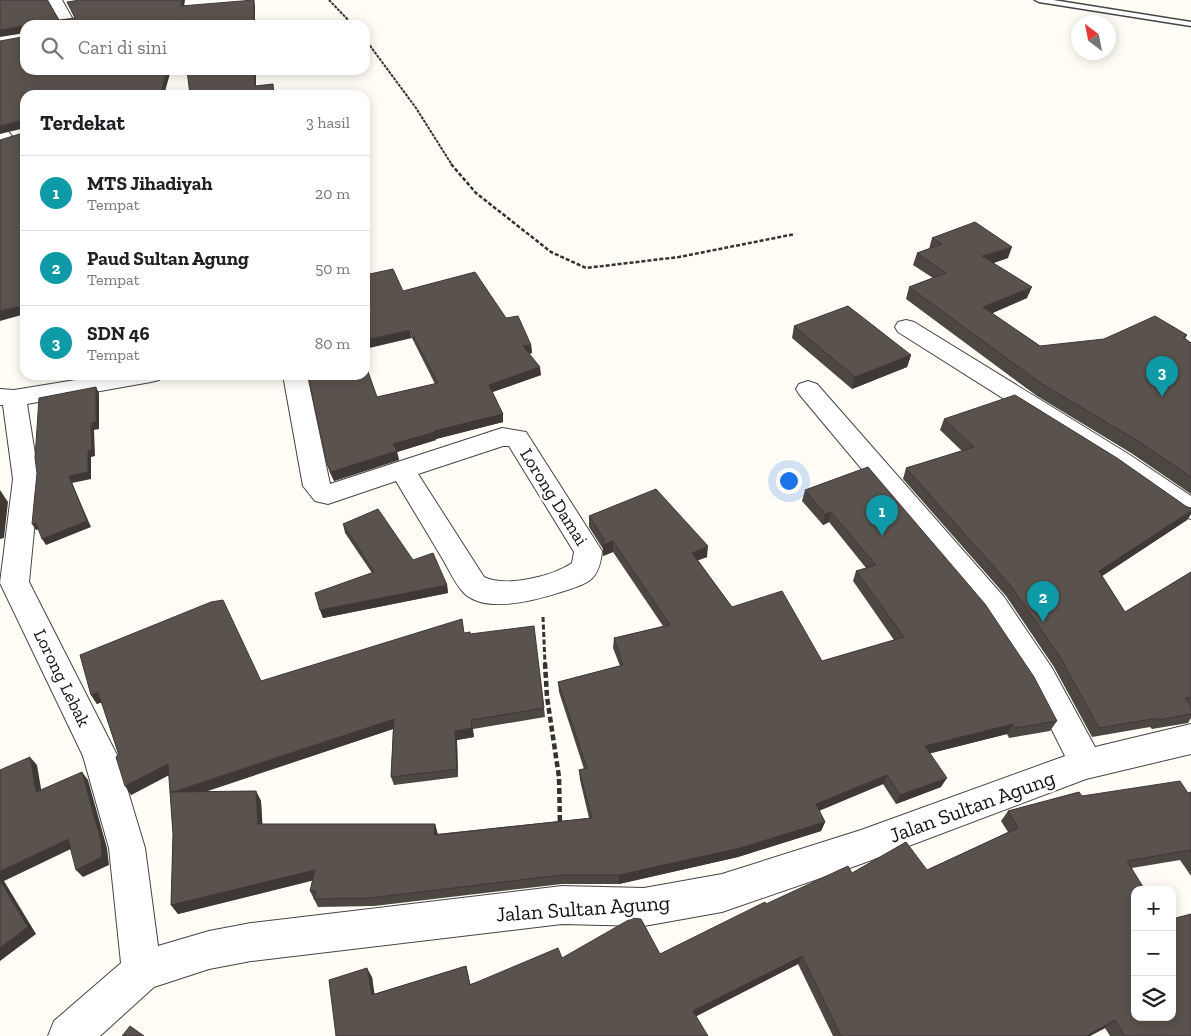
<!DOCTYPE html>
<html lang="id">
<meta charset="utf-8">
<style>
:root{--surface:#fff;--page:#f6f6f6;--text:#202124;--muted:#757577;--line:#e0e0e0;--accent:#7c3aed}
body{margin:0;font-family:"Zilla Slab",serif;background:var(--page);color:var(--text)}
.controls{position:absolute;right:15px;bottom:15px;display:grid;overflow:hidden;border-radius:10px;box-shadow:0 2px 12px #0003}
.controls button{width:45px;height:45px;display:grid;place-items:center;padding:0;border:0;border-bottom:1px solid var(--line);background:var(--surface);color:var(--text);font:25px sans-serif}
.compass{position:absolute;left:1071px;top:15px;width:45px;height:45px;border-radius:50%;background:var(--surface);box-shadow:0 2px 12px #0003;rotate:328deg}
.you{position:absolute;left:788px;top:480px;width:18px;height:18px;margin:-12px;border:4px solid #fff;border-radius:50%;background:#1a73e8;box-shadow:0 0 0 8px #1a73e833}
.badge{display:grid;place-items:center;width:32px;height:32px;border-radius:50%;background:var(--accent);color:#fff;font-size:16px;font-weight:700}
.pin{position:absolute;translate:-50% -41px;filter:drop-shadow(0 1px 2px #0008)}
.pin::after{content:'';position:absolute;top:26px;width:18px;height:15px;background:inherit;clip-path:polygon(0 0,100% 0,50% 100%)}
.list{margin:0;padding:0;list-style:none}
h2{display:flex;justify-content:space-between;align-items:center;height:65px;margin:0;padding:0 20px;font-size:21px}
h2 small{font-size:16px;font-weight:400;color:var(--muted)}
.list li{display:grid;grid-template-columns:32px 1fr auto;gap:15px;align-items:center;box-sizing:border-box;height:75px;padding:0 20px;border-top:1px solid var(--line)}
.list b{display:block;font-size:19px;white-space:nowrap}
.list p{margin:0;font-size:16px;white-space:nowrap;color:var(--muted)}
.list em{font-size:16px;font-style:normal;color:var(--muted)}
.icon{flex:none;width:28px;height:28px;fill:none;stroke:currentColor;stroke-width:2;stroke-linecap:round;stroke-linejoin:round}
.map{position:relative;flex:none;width:1191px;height:1036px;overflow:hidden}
.search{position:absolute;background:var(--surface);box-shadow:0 2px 12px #0003;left:20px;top:20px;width:350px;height:55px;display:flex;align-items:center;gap:12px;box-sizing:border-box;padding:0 18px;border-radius:15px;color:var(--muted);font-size:19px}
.panel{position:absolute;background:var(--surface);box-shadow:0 2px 12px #0003;left:20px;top:90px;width:350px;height:290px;border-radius:15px}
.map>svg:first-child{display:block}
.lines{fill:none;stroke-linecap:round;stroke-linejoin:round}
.service-casing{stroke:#444;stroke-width:3}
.minor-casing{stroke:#444;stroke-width:2}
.path-far3{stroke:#333;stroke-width:2;stroke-dasharray:3 1;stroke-linecap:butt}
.path-far2{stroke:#333;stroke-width:2.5;stroke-dasharray:4 2;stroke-linecap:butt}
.path-far1{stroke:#333;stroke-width:3;stroke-dasharray:5 2.5;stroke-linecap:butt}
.path{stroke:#333;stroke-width:4.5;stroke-dasharray:6 3;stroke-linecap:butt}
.service{fill:#fff;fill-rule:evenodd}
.minor{fill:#fff;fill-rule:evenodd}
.wall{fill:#4d4742}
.shaded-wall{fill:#3f3936}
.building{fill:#5a524d;stroke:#3f3936}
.labels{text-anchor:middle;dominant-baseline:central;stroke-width:5;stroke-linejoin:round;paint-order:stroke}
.street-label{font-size:18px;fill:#111;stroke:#fff}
.near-street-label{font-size:21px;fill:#111;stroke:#fff}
</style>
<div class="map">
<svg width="1191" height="1036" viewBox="0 0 1191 1036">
<rect width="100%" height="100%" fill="#fffdf5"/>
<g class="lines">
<g class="service-casing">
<path id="service" d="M1035,0H1053L1191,22V26L1039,2Z"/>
</g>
<g class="minor-casing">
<path id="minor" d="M48,0H62L76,25H62Z
M0,127C8,129 10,134 15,140L12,144L6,145L0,144Z
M906,320L914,322L1130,455L1191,496V519L1181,516L1112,467L898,332L895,327L898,322Z
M106,375H163L159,380L151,382L27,404L39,479L29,582L117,755L145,848L158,946L209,931L251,923L562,886L644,888L722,874L861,830L1065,756L1030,686L982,613L799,394L796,389L799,384L808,381L817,384L1004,597L1052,668L1095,747L1191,724V754L1086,779L861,864L722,912L644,926L562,924L251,961L209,969L154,987L100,1036H48L54,1021L121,963L109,848L83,756L0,583L13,479L3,405H0V389L14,390Z
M283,375H307L330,484L502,428L526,432L602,551C599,581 589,583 561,592C536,600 484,615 463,592C453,581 447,565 439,553C425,529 410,505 396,481L328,504L315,501L303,486ZM503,446H509L574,552L572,563C553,576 506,588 484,577L418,474Z"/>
</g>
<path class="path-far3" d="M329,0L353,25
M365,39L416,108L452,165"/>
<path class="path-far2" d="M451,164L476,193L551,252L586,268L679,257L795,234"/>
<path class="path-far1" d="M543,617L545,664"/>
<path class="path" d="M545,663L547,697L559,777L560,825"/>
<use href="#service" class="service"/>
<use href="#minor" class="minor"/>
</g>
<path class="wall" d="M932,238L1008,258L993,263L1027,298L992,313L1040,346L1187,335L1185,339L1191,343V494L1131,453L1037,396L906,299L909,287L933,278L913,265L917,253L929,249Z
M403,291L506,318L531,345L532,353L529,354L541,375L492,392L503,414V422L436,439V440L397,452L399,460L334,481L330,473L327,464L377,397L435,384L412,338Z
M794,326L911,355L907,367L852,389L792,338Z
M944,419L1191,508V514L1187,520L1102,576L1125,612L1191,572V718L1188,723L1152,729L1150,727L1092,737L1054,667L1006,596L903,479L906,468L962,451L940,430Z
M868,467L1057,721L1050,731L1009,738L1007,734L930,753L941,787L896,804L883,784L819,811L825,822L821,831L738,857L619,884H562L374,906L318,907L310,891L313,880L178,914L171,905L173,834L169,775L131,795L102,702L97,704L91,695L261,681L465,633L470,634L544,708L545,717L473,729L474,737L457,740L458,777L394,785L391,777L393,729L205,792L256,791L261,801L262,824H435L437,834L589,818L580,780L579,770L584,769L559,692L558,682L620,666L613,648L614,638L663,626L613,552L603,556V549L589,527V516L707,557L698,560L732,607L822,661L894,640L853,581L856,571L866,568L829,522L823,525L802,501L805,490Z
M343,524L413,560L447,585L448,593L323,618L320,610L372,573L345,533Z
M1191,792V876L1180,860L1132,868L1191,1036H1110L1105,1028L1090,1036H833L798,964L696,1016L336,1036L372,977L374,994L466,966L470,984L562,958L660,954L766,904L852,873L927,870L1008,832L1001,821L1008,811L1082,796L1188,793Z"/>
<path class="shaded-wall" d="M182,0H185L183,13L181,6Z
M254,0L255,7V25H254Z
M23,26L25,33L0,37V30Z
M167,70H171L164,95H160Z
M254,70H256V94L255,86Z
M220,93L221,95H200Z
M23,120L25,128L0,134V126Z
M1012,247L1008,258L979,268L982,256Z
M1032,287L1027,298L979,319L983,307Z
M21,306L25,314L0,321V311Z
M410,330L412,338L365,349V340Z
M531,345L532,353L523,355V346Z
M911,355L907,367L852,389L855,377Z
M540,367L541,375L490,393L489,385Z
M96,387L99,393V429L94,430L95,456L91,457V479L72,483L91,527L46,545L42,539L69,476L88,451Z
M503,414V422L436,439V440L397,452L399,460L334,481L331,472L393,444L434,431Z
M0,490L8,502L4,538L0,539Z
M1191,511V514L1187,520L1093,582L1099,571Z
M831,512L829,522L823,525L825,514Z
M36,523L40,529L36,530L32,524Z
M613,541V552L603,556V545Z
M708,546L707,557L691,563L692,553Z
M447,585L448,593L323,618L320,610Z
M98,692L104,701L97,704L91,695Z
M394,719L396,728L176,801L170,793Z
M471,720L474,737L457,740L458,777L457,769L455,731Z
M1013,724L1007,734L920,756L925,746Z
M30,757L37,765L43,800L36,792Z
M168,764L173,773L131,795L125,786Z
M82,772L88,780L107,848L109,865L83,877L76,870Z
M887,775L883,784L813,813L816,804Z
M947,778L941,787L896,804L900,795Z
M256,791L261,801L263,833L258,824Z
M825,822L821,831L738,857L619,884V875Z
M435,824L438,834L436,844L434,835Z
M68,839L75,847L4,881L36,934L0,961V871Z
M315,870L319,879L178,914L171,905Z
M802,956L798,964L691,1019L693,1011Z
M367,968L372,977L376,1003L372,995Z
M1115,1020L1105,1028L1090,1036H1086Z"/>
<path class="building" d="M0,0H47L59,20L75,18L67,2L80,0H182L181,6L254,0V25H181L180,19L179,25H25V70H167L160,95H25V319L21,306L0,311V140L23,133V120L0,126V41L22,37L23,26L0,30Z
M187,70H254L255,86L273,84L274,95H221L220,93L200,95H190Z
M975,222L1012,247L982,256L1032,287L983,307L1040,346L1104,339L1155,316L1187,335L1183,337L1191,343V477L1138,441L1042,384L909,287L946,273L917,253L942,244L932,238Z
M393,269L403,291L475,272L506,318L518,316L531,345L523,346L540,367L489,385L503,414L434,431L435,432L393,444L397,451L331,472L327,464L308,375H365V363L377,397L438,383L410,330L365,340V275Z
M848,306L911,355L855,377L794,326Z
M96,387V422L91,423L92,450L88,451V472L69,476L87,521L42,539L36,523L32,524L37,473L35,458L39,398Z
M1015,395L1117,458L1187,507L1191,508V511L1099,571L1125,612L1191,572V697L1185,698L1191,706V714L1159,720L1158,718L1099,728L1060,657L1011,586L906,468L974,447L944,419Z
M868,467L985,604L1034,677L1057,721L1015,728L1013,724L925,746L947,778L900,795L887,775L816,804L825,822L740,848L619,875H561L370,898L314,899L316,891H310L315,870L171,905L173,834L170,792L256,791L258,824H435L434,835L592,818L579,770L587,768L558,682L623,665L614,638L670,625L613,541L603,545L604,539L589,516L656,489L708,546L692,553L732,607L782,591L822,661L904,637L856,571L876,565L831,512L825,514L805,490Z
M378,509L413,560L433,553L447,585L320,610L315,593L374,572L343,524Z
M223,600L261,681L462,619L464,633L470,632V634L534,626L544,708L471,720L472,728L455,731L457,769L391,777L394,719L173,792H170L168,764L125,786L116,757L119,755L98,692L91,695L80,655L211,602Z
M30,757L36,792L82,772L101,841L102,857L76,870L68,839L0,871V770Z
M1180,781L1188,793L1191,792V852L1190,850L1127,861L1145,890H1135V1017H1172V919L1191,914V1036H1125L1115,1020L1086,1036H841L802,956L693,1011L708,1036H336L329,980L367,968L372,995L466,966L470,985L558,948L562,958L632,918L641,919L660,954L765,902L766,904L848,866L852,873L906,842L927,870L1018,828L1008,811L1079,792L1082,796Z
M0,880L28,927L0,948Z
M130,1026L144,1036H122Z"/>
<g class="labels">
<g class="street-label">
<text transform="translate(554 497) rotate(58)">Lorong Damai</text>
<text transform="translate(62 678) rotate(64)">Lorong Lebak</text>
</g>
<g class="near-street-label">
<text transform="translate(972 806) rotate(-20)">Jalan Sultan Agung</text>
<text transform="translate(583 908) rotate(-4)">Jalan Sultan Agung</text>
</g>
</g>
</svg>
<div class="controls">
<button>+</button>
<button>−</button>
<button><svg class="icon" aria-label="layers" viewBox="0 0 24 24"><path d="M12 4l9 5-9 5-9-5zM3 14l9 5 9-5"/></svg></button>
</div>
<svg class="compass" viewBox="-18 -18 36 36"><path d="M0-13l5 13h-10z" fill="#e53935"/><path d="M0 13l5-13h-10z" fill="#757577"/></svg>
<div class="you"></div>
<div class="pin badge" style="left:882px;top:536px;background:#0f9aa8">1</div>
<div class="pin badge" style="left:1043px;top:622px;background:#0f9aa8">2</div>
<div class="pin badge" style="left:1162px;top:397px;background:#0f9aa8">3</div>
<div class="search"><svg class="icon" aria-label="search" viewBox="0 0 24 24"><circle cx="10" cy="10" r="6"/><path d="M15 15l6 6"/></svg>Cari di sini</div>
<section class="panel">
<h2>Terdekat<small>3 hasil</small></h2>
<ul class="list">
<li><span class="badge" style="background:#0f9aa8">1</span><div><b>MTS Jihadiyah</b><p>Tempat</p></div><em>20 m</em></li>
<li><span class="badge" style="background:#0f9aa8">2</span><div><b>Paud Sultan Agung</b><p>Tempat</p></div><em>50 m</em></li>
<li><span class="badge" style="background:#0f9aa8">3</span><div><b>SDN 46</b><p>Tempat</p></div><em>80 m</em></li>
</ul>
</section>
</div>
